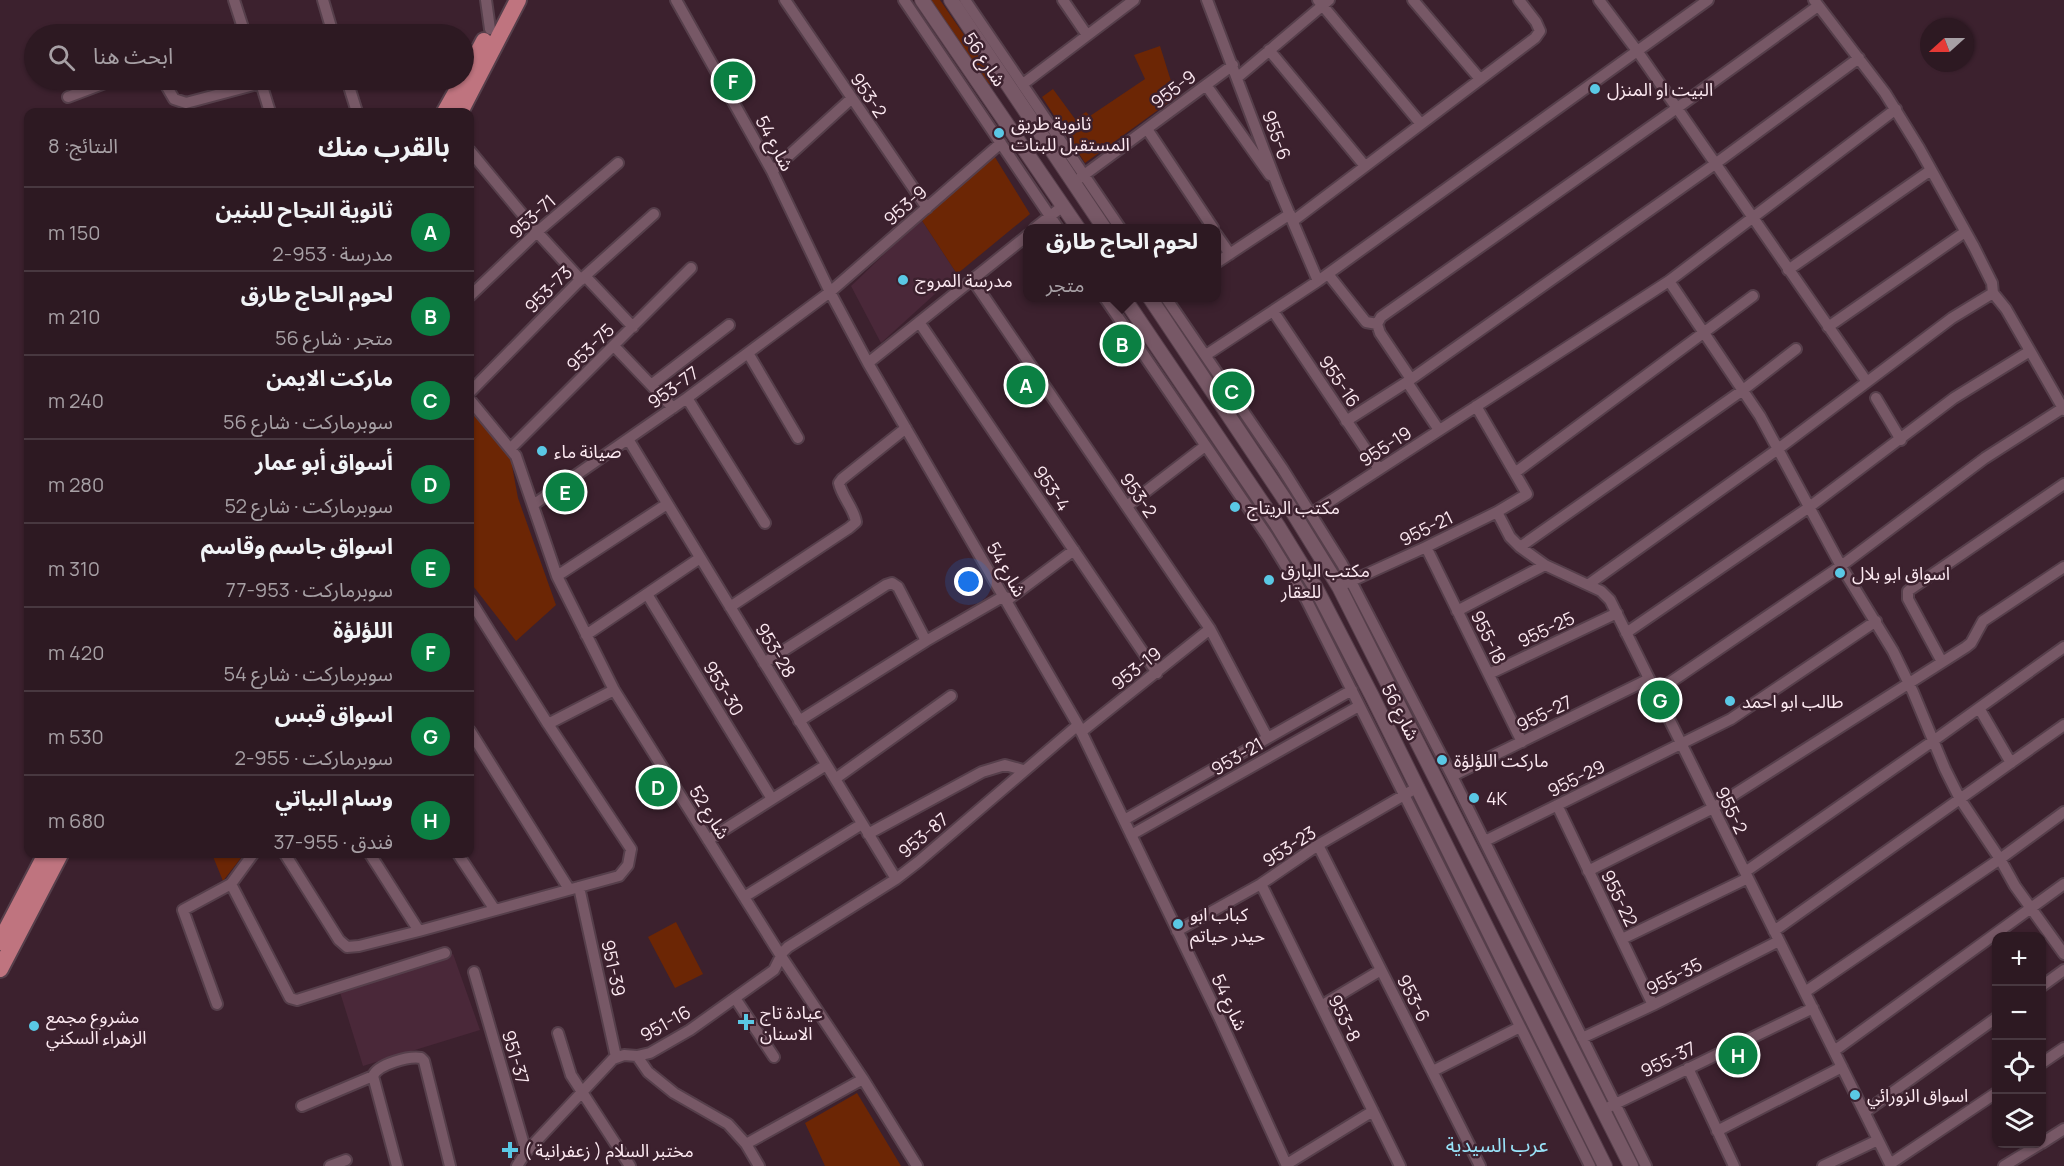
<!DOCTYPE html>
<html lang="ar">
<meta charset="utf-8">
<style>
:root{--surface:#2d1922;--page:#35222a;--text:#f1f3f6;--muted:#a7a0a5;--line:#483840;--accent:#0b8043}
body{margin:0;font-family:Manrope,"Noto Sans Arabic",sans-serif;background:var(--page);color:var(--text);direction:rtl}
.controls{position:absolute;right:18px;bottom:18px;display:grid;overflow:hidden;border-radius:12px;box-shadow:0 2px 4px #0004}
.controls button{width:54px;height:54px;display:grid;place-items:center;padding:0;border:0;border-bottom:2px solid var(--line);background:var(--surface);color:var(--text);font:30px sans-serif}
.compass{position:absolute;left:1920px;top:18px;width:54px;height:54px;border-radius:50%;background:var(--surface);box-shadow:0 2px 4px #0004;rotate:249deg}
.you{position:absolute;left:969px;top:582px;width:21px;height:21px;margin:-15px;border:4px solid #fff;border-radius:50%;background:#1a73e8;box-shadow:0 0 0 9px #1a73e833}
.badge{display:grid;place-items:center;width:39px;height:39px;border-radius:50%;background:var(--accent);color:#fff;font-size:20px;font-weight:700}
.pin{position:absolute;translate:-50% -50%;border:3px solid #fff;box-shadow:0 2px 6px #0006}
.popup{position:absolute;left:1023px;top:224px;width:198px;height:78px;box-sizing:border-box;display:grid;place-content:center;border-radius:12px;background:var(--surface);filter:drop-shadow(0 2px 4px #0005);font-size:20px;white-space:nowrap;color:var(--muted)}
.popup b{font-size:22px;color:var(--text)}
.popup::after{content:'';position:absolute;left:50%;top:100%;margin-left:-12px;border:12px solid transparent;border-top-color:var(--surface)}
.list{margin:0;padding:0;list-style:none}
h2{display:flex;justify-content:space-between;align-items:center;height:78px;margin:0;padding:0 24px;font-size:26px}
h2 small{font-size:20px;font-weight:400;color:var(--muted)}
.list li{display:grid;grid-template-columns:39px 1fr auto;gap:18px;align-items:center;box-sizing:border-box;height:84px;padding:0 24px;border-top:2px solid var(--line)}
.list b{display:block;font-size:22px;white-space:nowrap}
.list p{margin:0;font-size:20px;white-space:nowrap;color:var(--muted)}
.list em{font-size:20px;font-style:normal;color:var(--muted)}
.icon{flex:none;width:33px;height:33px;fill:none;stroke:currentColor;stroke-width:2;stroke-linecap:round;stroke-linejoin:round}
.map{position:relative;flex:none;width:2064px;height:1166px;overflow:hidden;direction:ltr}
.search{position:absolute;background:var(--surface);box-shadow:0 2px 4px #0004;left:24px;top:24px;width:450px;height:66px;display:flex;align-items:center;gap:15px;box-sizing:border-box;padding:0 21px;border-radius:33px;color:var(--muted);font-size:22px}
.panel{position:absolute;background:var(--surface);box-shadow:0 2px 4px #0004;left:24px;top:108px;width:450px;height:750px;border-radius:12px;direction:rtl}
.map>svg:first-child{display:block}
.built{fill:#4a2839}
.green{fill:#6c2605}
.lines{fill:none;stroke-linecap:round;stroke-linejoin:round}
.minor-casing{stroke:#563f4b;stroke-width:14}
.tertiary-casing{stroke:#563f4b;stroke-width:16}
.primary-casing{stroke:#563f4b;stroke-width:20}
.minor{stroke:#775866;stroke-width:10}
.tertiary{stroke:#775866;stroke-width:14}
.primary{stroke:#bf747f;stroke-width:16}
.poi-dot{fill:#5ac8e5;stroke:#3c212e;stroke-width:2}
.labels{text-anchor:middle;dominant-baseline:central;stroke-width:5;stroke-linejoin:round;paint-order:stroke}
.street-label{font-size:18px;fill:#fce9f1;stroke:#3c212e}
.poi-label{font-size:18px;fill:#fce9f1;stroke:#3c212e;text-anchor:start}
.neighbourhood-label{font-size:20px;fill:#99e4fa;stroke:#3c212e}
</style>
<div class="map">
<svg width="2064" height="1166" viewBox="0 0 2064 1166">
<rect width="100%" height="100%" fill="#3c212e"/>
<path class="built" d="M921,219L957,274L881,343L851,286Z
M453,954L480,1030L363,1066L339,989Z"/>
<path class="green" d="M931,0H940L991,74L995,85L989,84L985,79Z
M1160,46L1176,97L1085,163L1042,97L1053,89L1075,119L1086,112L1090,116L1145,79L1134,55Z
M993,154L1030,214L957,274L921,219Z
M470,411L510,455L518,498L556,605L516,641L470,582Z
M212,854H244L223,881Z
M676,922L703,974L675,988L648,937Z
M857,1093L901,1166H825L805,1123Z"/>
<g class="lines">
<g class="minor-casing">
<path id="minor" d="M234,0L245,34
M323,0L333,34
M486,0L490,29
M676,0L772,171L830,292L868,363L1078,725L1219,1017L1287,1166
M785,0L927,208
M904,0L1058,228
M965,0L1120,228
M1063,0L1087,35
M1207,0L1278,187L1318,281
M1318,0L1421,124
M1413,0L1480,79
M1599,0L1638,52L1867,382
M1814,0L1885,93L1919,148L1974,247L1992,283L1993,293L2006,309L2064,410
M1269,50L1365,166
M1238,77L1329,0
M163,80L174,99L186,103L261,83
M260,80L270,112
M347,80L357,112
M1023,84L1134,0
M1206,85L1270,175
M68,97L113,80
M1147,129L1213,228
M470,151L537,232L581,280
M772,171L852,98
M1080,178L1233,65
M1293,221L1535,38L1540,31L1536,22L1519,0
M1035,228L1063,206
M1216,234L1230,254
M1216,263L1290,214
M1788,270L1931,170
M1328,274L1366,322L1377,324
M585,276L633,327
M972,279L1210,629L1267,737
M1669,281L1760,416L1841,566L1893,651L1913,692L1945,769L1960,799L2000,859L2015,886L2064,954
M470,296L537,232L618,163
M1105,298L1268,537L1306,599L1590,1166
M1166,298L1282,468L1342,564L1452,776L1646,1166
M1273,311L1379,469
M919,322L1157,673
M1377,324L1381,317L1677,108L1818,6
M1377,324L1380,333L1411,379
M1828,327L1965,232
M614,346L673,408
M748,353L798,438
M1206,355L1318,281L1708,0
M868,363L1028,235
M1407,382L1439,430
M651,385L729,325
M470,392L576,284L654,214
M687,398L765,523
M1876,398L1901,440
M470,400L516,456L557,576L614,690L781,956L863,1079L917,1166
M1346,421L1407,382L1715,164L1859,58
M628,439L896,879
M511,448L691,268
M1516,472L1753,296
M533,505L687,398L830,292L1001,143
M1127,506L1205,446
M1497,512L1510,537L1520,547L1545,565L1601,591L1610,600L1891,1166
M1312,513L1669,281L1896,109
M1426,547L1522,742
M1520,547L1743,390L1796,349
M557,576L667,504
M1347,583L1426,547L1497,512L1527,494L1476,406
M1589,584L1778,449L1952,318L1993,293
M647,594L772,799
M1006,601L1074,550
M730,607L849,528L856,522C854,508 842,497 839,483L842,479L906,428
M1457,611L1545,565
M1626,633L1808,508L1954,398L2030,351
M586,635L700,558
M1942,662L1908,599V591L2064,484
M764,663L886,585L892,583L898,587L926,641
M1489,674L1617,613
M1656,692L1841,566L1985,458L2063,408
M1979,708L2011,763
M799,721L926,641L1004,596
M548,724L614,690
M470,731L569,889
M1081,732L1210,629
M1452,776L1649,679
M835,779L951,696
M1557,805L1653,1005
M1124,820L1352,690
M868,834L982,772L1005,765L1023,770
M1131,835L1359,706
M708,840L826,765
M1485,841L1731,719L1876,621
M1318,845L1480,1166
M285,854L339,940L347,947L359,946L419,931L619,876L628,865L631,849L548,724L470,600
M370,854L419,931
M458,854L495,910
M1588,871L1713,808L1966,647L1971,643L1983,621L2064,567
M1745,872L1933,741L2064,647
M231,884L290,998L297,1000L445,953
M1261,884L1400,1166
M579,887L616,1057
M744,897L862,824
M1177,931L1261,884L1318,845L1418,787
M1774,931L2064,725
M1622,939L1748,878
M474,972L526,1152
M2042,986L2064,970
M1805,992L2000,859L2064,812
M735,998L774,1057
M217,1004L183,910L231,884L253,854
M1321,1006L1381,970
M558,1033L571,1075L630,1166
M1582,1038L1653,1005L1779,941
M1834,1051L2064,884
M637,1056L648,1072L674,1093L728,1124L746,1144L759,1166
M2042,1063L2064,1048
M1688,1068L1734,1166
M1433,1071L1520,1027
M373,1076L397,1166
M302,1106L373,1076C378,1064 409,1056 421,1058L424,1061L450,1166
M1609,1107L1813,1008
M1865,1112L1996,1018
M1717,1131L1842,1067
M2042,1143L2064,1129
M746,1144L863,1079
M1287,1164L1373,1111
M1890,1164L1996,1093
M330,1166L346,1160
M517,1166L526,1152L613,1059L624,1055L637,1056L650,1053L690,1030L774,970L783,952L788,947L896,879L918,862L1078,725
M1823,1166L1878,1140
M2004,1166L2040,1144"/>
</g>
<g class="tertiary-casing">
<path id="tertiary" d="M922,0L1078,228
M951,0L1104,228
M1124,298L1278,526L1316,588L1372,696L1605,1166
M1150,298L1289,506L1339,587L1631,1166"/>
</g>
<g class="primary-casing">
<path id="primary" d="M464,79L484,41
M445,112L463,80
M460,112L518,0
M0,942L46,854
M0,969L60,854"/>
</g>
<use href="#minor" class="minor"/>
<use href="#tertiary" class="tertiary"/>
<use href="#primary" class="primary"/>
</g>
<g class="poi-dot">
<circle cx="1595" cy="89" r="6"/>
<circle cx="999" cy="133" r="6"/>
<circle cx="903" cy="280" r="6"/>
<circle cx="542" cy="451" r="6"/>
<circle cx="1235" cy="507" r="6"/>
<circle cx="1840" cy="573" r="6"/>
<circle cx="1269" cy="580" r="6"/>
<circle cx="1730" cy="701" r="6"/>
<circle cx="1442" cy="760" r="6"/>
<circle cx="1474" cy="798" r="6"/>
<circle cx="1178" cy="924" r="6"/>
<path d="M743 1013h6v6h6v6h-6v6h-6v-6h-6v-6h6z"/>
<circle cx="34" cy="1026" r="6"/>
<circle cx="1855" cy="1095" r="6"/>
<path d="M507 1141h6v6h6v6h-6v6h-6v-6h-6v-6h6z"/>
</g>
<g class="labels">
<g class="street-label">
<text transform="translate(985 59) rotate(56)">شارع 56</text>
<text transform="translate(1173 89) rotate(-37)">955-9</text>
<text transform="translate(869 95) rotate(56)">953-2</text>
<text transform="translate(1277 135) rotate(70)">955-6</text>
<text transform="translate(775 143) rotate(62)">شارع 54</text>
<text transform="translate(905 205) rotate(-41)">953-9</text>
<text transform="translate(532 216) rotate(-42)">953-71</text>
<text transform="translate(548 289) rotate(-45)">953-73</text>
<text transform="translate(590 347) rotate(-45)">953-75</text>
<text transform="translate(1340 381) rotate(56)">955-16</text>
<text transform="translate(673 387) rotate(-36)">953-77</text>
<text transform="translate(1385 446) rotate(-33)">955-19</text>
<text transform="translate(1052 488) rotate(56)">953-4</text>
<text transform="translate(1139 495) rotate(55)">953-2</text>
<text transform="translate(1426 528) rotate(-26)">955-21</text>
<text transform="translate(1007 569) rotate(60)">شارع 54</text>
<text transform="translate(1546 629) rotate(-25)">955-25</text>
<text transform="translate(1489 637) rotate(64)">955-18</text>
<text transform="translate(776 650) rotate(59)">953-28</text>
<text transform="translate(1136 668) rotate(-38)">953-19</text>
<text transform="translate(724 688) rotate(59)">953-30</text>
<text transform="translate(1401 712) rotate(63)">شارع 56</text>
<text transform="translate(1544 713) rotate(-26)">955-27</text>
<text transform="translate(1237 756) rotate(-30)">953-21</text>
<text transform="translate(1576 778) rotate(-26)">955-29</text>
<text transform="translate(1732 810) rotate(64)">955-2</text>
<text transform="translate(710 812) rotate(58)">شارع 52</text>
<text transform="translate(923 835) rotate(-40)">953-87</text>
<text transform="translate(1289 846) rotate(-33)">953-23</text>
<text transform="translate(1620 898) rotate(64)">955-22</text>
<text transform="translate(614 968) rotate(78)">951-39</text>
<text transform="translate(1674 976) rotate(-27)">955-35</text>
<text transform="translate(1414 998) rotate(63)">953-6</text>
<text transform="translate(1230 1002) rotate(65)">شارع 54</text>
<text transform="translate(1345 1018) rotate(64)">953-8</text>
<text transform="translate(665 1023) rotate(-29)">951-16</text>
<text transform="translate(516 1057) rotate(74)">951-37</text>
<text transform="translate(1668 1059) rotate(-26)">955-37</text>
</g>
<g class="poi-label">
<text x="1607" y="89">البيت او المنزل</text>
<text x="1011" y="123">ثانوية طريق<tspan x="1011" dy="21">المستقبل للبنات</tspan></text>
<text x="915" y="280">مدرسة المروج</text>
<text x="554" y="451">صيانة ماء</text>
<text x="1247" y="507">مكتب الريتاج</text>
<text x="1281" y="570">مكتب البارق<tspan x="1281" dy="21">للعقار</tspan></text>
<text x="1852" y="573">اسواق ابو بلال</text>
<text x="1742" y="701">طالب ابو احمد</text>
<text x="1454" y="760">ماركت اللؤلؤة</text>
<text x="1486" y="798">4K</text>
<text x="1190" y="914">كباب ابو<tspan x="1190" dy="21">حيدر حياتم</tspan></text>
<text x="760" y="1012">عيادة تاج<tspan x="760" dy="21">الاسنان</tspan></text>
<text x="46" y="1016">مشروع مجمع<tspan x="46" dy="21">الزهراء السكني</tspan></text>
<text x="1867" y="1095">اسواق الزورائي</text>
<text x="524" y="1150">مختبر السلام ( زعفرانية )</text>
</g>
<g class="neighbourhood-label">
<text x="1497" y="1144">عرب السيدية</text>
</g>
</g>
</svg>
<div class="controls">
<button>+</button>
<button>−</button>
<button><svg class="icon" aria-label="locate" viewBox="0 0 24 24"><circle cx="12" cy="12" r="6"/><path d="M12 2v4M12 18v4M2 12h4M18 12h4"/></svg></button>
<button><svg class="icon" aria-label="layers" viewBox="0 0 24 24"><path d="M12 4l9 5-9 5-9-5zM3 14l9 5 9-5"/></svg></button>
</div>
<svg class="compass" viewBox="-18 -18 36 36"><path d="M0-13l5 13h-10z" fill="#e53935"/><path d="M0 13l5-13h-10z" fill="#a7a0a5"/></svg>
<div class="you"></div>
<div class="pin badge" style="left:1026px;top:385px">A</div>
<div class="pin badge" style="left:1122px;top:344px">B</div>
<div class="popup"><b>لحوم الحاج طارق</b>متجر</div>
<div class="pin badge" style="left:1232px;top:391px">C</div>
<div class="pin badge" style="left:658px;top:787px">D</div>
<div class="pin badge" style="left:565px;top:492px">E</div>
<div class="pin badge" style="left:733px;top:81px">F</div>
<div class="pin badge" style="left:1660px;top:700px">G</div>
<div class="pin badge" style="left:1738px;top:1055px">H</div>
<div class="search"><svg class="icon" aria-label="search" viewBox="0 0 24 24"><circle cx="10" cy="10" r="6"/><path d="M15 15l6 6"/></svg>ابحث هنا</div>
<section class="panel">
<h2>بالقرب منك<small>النتائج: 8</small></h2>
<ul class="list">
<li><span class="badge">A</span><div><b>ثانوية النجاح للبنين</b><p>مدرسة · 953-2</p></div><em>150 m</em></li>
<li><span class="badge">B</span><div><b>لحوم الحاج طارق</b><p>متجر · شارع 56</p></div><em>210 m</em></li>
<li><span class="badge">C</span><div><b>ماركت الايمن</b><p>سوبرماركت · شارع 56</p></div><em>240 m</em></li>
<li><span class="badge">D</span><div><b>أسواق أبو عمار</b><p>سوبرماركت · شارع 52</p></div><em>280 m</em></li>
<li><span class="badge">E</span><div><b>اسواق جاسم وقاسم</b><p>سوبرماركت · 953-77</p></div><em>310 m</em></li>
<li><span class="badge">F</span><div><b>اللؤلؤة</b><p>سوبرماركت · شارع 54</p></div><em>420 m</em></li>
<li><span class="badge">G</span><div><b>اسواق قبس</b><p>سوبرماركت · 955-2</p></div><em>530 m</em></li>
<li><span class="badge">H</span><div><b>وسام البياتي</b><p>فندق · 955-37</p></div><em>680 m</em></li>
</ul>
</section>
</div>
